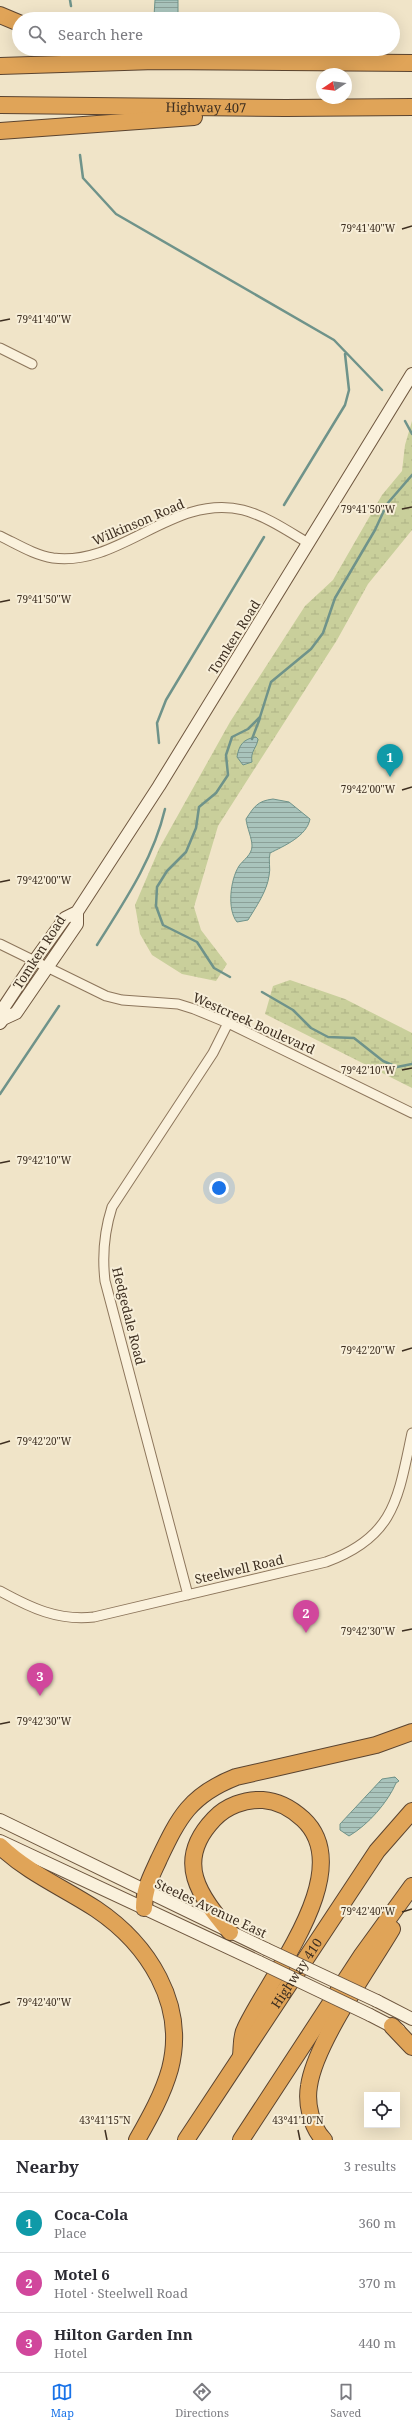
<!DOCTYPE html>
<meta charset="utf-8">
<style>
:root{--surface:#fff;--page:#f7f7f7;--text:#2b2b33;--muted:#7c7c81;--line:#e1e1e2;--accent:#1a73e8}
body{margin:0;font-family:"Noto Serif",serif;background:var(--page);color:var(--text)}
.controls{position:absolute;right:12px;bottom:12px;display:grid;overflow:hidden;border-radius:0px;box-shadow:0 4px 16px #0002}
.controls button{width:36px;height:36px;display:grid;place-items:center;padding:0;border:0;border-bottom:1px solid var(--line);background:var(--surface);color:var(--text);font:20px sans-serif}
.compass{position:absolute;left:316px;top:68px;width:36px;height:36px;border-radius:50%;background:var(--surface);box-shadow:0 4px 16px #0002;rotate:257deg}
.you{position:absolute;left:219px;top:1188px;width:14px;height:14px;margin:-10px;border:3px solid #fff;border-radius:50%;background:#1a73e8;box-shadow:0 0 0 6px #1a73e833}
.badge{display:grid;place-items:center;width:26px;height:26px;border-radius:50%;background:var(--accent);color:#fff;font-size:13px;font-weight:700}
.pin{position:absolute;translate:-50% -33px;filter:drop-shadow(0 1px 2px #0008)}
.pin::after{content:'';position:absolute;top:21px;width:14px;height:12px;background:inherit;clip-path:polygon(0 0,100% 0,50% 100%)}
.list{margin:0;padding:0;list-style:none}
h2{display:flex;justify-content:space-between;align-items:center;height:52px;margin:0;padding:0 16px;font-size:17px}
h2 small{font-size:13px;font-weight:400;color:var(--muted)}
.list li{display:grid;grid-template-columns:26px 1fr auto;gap:12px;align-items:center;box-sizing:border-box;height:60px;padding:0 16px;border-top:1px solid var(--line)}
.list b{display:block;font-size:15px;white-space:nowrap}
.list p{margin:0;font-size:13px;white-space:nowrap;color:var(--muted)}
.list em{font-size:13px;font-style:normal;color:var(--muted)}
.icon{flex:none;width:22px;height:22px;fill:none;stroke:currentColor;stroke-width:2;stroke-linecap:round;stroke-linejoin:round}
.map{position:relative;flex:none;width:412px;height:2140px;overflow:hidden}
.search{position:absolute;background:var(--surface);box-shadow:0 4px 16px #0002;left:12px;right:12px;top:12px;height:44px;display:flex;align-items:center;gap:10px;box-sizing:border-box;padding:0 14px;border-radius:22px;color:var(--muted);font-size:15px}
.sheet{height:232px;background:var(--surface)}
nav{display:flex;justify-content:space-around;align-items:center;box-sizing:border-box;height:56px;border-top:1px solid var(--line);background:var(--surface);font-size:11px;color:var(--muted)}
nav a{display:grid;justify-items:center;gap:2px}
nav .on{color:var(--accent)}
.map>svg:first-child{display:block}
.wetland{fill:url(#wetland-marsh)}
.water{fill:url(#water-rules);stroke:#6f938a}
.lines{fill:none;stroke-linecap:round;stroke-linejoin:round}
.stream{stroke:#6f938a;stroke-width:2.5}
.street-casing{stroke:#8d765c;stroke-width:11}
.secondary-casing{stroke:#6f573f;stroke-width:14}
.highway-casing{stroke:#5b4430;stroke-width:18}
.street{stroke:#faf1dc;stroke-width:9}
.secondary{stroke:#faf1dc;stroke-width:12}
.highway{stroke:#e0a458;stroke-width:16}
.secondary-bridge-casing{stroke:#6f573f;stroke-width:14;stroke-linecap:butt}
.secondary-bridge{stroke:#faf1dc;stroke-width:12}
.ticks{fill:none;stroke:#3d2e20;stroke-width:1.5}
.labels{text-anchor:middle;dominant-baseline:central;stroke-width:4;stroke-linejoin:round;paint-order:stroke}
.street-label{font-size:13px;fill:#3d2e20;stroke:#f7eed8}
.ticks-label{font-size:10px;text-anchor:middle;fill:#3d2e20;stroke:#f7eed8;stroke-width:4;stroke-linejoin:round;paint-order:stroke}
</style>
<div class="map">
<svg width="412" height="2140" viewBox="0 0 412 2140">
<defs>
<pattern id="wetland-marsh" width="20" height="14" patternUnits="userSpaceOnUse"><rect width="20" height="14" fill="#c9cf9b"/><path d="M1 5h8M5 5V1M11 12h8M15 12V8" fill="none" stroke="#aeb285"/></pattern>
<pattern id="water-rules" width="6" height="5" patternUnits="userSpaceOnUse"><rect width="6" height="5" fill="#a9c4bc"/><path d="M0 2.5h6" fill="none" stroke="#8ba098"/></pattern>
</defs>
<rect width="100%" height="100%" fill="#f0e4c8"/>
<path class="wetland" d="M412,421V530L368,584L337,640L218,826L194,907L201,930L227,964L216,981L182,974L152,955L140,934L135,905L159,849L230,722L305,606L333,580L382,495L402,471L405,445Z
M290,980L345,999L412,1033V1088L265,1014L273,986Z"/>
<path class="water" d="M155,0H178V13L169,14V19L154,16Z
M256,737L258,739C257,748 250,751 252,762L243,765L237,757C239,745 243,739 256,737Z
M273,799L289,802L310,819C307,836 284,846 270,853C268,861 271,868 269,876C267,891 256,907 248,920L237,922C227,910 230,880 239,866C243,860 252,855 252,846C252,838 247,828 246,819C254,807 257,801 273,799Z
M395,1777L399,1781L396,1783C388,1802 368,1825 349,1836L340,1830V1824L382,1779Z"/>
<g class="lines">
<path class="stream" d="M70,0L71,6
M80,155L83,178L116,214L334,340L382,390
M405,421L412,434
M284,505L345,405L349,390L345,354
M252,739L260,718
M159,743L157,723L166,700L264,537
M97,945C124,902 153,860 165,809
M230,977L214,968L197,942L163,925L156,906L157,887L167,871L186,852L196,828L199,807L216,793L228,775L226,755L232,737L248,729L260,717L271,682L311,649L323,633L335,598L375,530L387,504L412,475
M262,992L293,1010L311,1028L328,1037L354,1038L383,1061L397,1067L412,1064
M0,1094L59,1006"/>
<g class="street-casing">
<path id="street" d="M0,348L32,364
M0,536C17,544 34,555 53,558C121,567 173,493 243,510C266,516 288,531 308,543
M0,944L106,996L122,1000L178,1004L194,1009L228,1023L412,1113
M0,1591C31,1608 58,1621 94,1617L326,1562C395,1537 398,1498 412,1433
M188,1595L105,1281C102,1255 104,1232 112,1207L213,1053L228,1023"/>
</g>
<g class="secondary-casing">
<path id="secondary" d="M3,1019L16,1013L77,924V912L159,786L412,374
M0,1023L3,1019L4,1007L35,960L65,918L77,912
M0,1820L266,1949
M0,1841L259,1962
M377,2001L412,2019
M370,2015L399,2030"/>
</g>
<g class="highway-casing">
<g id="highway">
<path d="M0,15L19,23"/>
<path d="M196,49L267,52"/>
<path d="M0,66L155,61L412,63"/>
<path id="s1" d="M0,105L286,108L412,107"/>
<path d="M0,131L194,117"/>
<path d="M0,1846C28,1873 64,1888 96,1909C148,1944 187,2004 170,2069C163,2094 150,2117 137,2140"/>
<path d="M144,1908C144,1888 151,1877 159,1859C179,1817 190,1795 236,1777L376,1745L412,1732"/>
<path d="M230,1932C200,1896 173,1862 214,1819C226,1806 245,1799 263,1800C278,1801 292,1809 303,1819C359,1871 268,1978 245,2029C241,2036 242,2047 241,2056"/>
<path d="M392,2026L412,2047"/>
<path id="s2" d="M186,2140L377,1851L412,1811"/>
<path d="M241,2140L362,1955L412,1886"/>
<path d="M324,2140C311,2127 306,2103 309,2086C315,2043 369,1968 392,1929"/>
</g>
</g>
<use href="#street" class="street"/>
<use href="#secondary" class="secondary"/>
<use href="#highway" class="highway"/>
<g class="secondary-bridge-casing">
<path id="secondary-bridge" d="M266,1949L377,2001
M259,1962L370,2015"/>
</g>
<use href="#secondary-bridge" class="secondary-bridge"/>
</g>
<path class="ticks" d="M402,229L412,226M0,321L10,319M402,509L412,507M0,602L10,600M402,790L412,787M0,882L10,880M402,1070L412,1068M0,1163L10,1161M402,1351L412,1348M0,1444L10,1441M402,1631L412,1629M0,1724L10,1722M402,1912L412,1909M0,2005L10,2002M105,2130L107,2140M298,2130L300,2140"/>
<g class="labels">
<g class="street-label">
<text stroke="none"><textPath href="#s1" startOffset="206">Highway 407</textPath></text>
<text transform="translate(138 522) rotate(-23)">Wilkinson Road</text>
<text transform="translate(234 637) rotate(-58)">Tomken Road</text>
<text transform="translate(39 952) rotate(-57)">Tomken Road</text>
<text transform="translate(254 1023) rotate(24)">Westcreek Boulevard</text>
<text transform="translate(129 1316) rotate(76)">Hedgedale Road</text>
<text transform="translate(239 1569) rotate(-13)">Steelwell Road</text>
<text transform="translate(211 1908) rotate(25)">Steeles Avenue East</text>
<text stroke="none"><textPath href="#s2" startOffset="200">Highway 410</textPath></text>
</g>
</g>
<g class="ticks-label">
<text x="368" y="232">79°41'40"W</text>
<text x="44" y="323">79°41'40"W</text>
<text x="368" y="513">79°41'50"W</text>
<text x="44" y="603">79°41'50"W</text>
<text x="368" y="793">79°42'00"W</text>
<text x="44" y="884">79°42'00"W</text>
<text x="368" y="1074">79°42'10"W</text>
<text x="44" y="1164">79°42'10"W</text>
<text x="368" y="1354">79°42'20"W</text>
<text x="44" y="1445">79°42'20"W</text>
<text x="368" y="1635">79°42'30"W</text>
<text x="44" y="1725">79°42'30"W</text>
<text x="368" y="1915">79°42'40"W</text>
<text x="44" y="2006">79°42'40"W</text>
<text x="105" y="2124">43°41'15"N</text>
<text x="298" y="2124">43°41'10"N</text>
</g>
</svg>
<div class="controls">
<button><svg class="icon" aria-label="locate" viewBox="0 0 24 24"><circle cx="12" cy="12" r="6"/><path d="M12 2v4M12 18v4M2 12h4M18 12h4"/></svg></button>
</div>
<svg class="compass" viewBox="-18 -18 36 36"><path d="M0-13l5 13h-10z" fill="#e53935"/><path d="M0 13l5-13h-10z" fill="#7c7c81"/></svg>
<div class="you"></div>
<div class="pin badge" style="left:390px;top:777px;background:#0f9aa8">1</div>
<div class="pin badge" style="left:306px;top:1633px;background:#d1479c">2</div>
<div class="pin badge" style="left:40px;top:1696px;background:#d1479c">3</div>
<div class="search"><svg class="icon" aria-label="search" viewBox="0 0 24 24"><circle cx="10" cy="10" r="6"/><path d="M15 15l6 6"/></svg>Search here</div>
</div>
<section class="sheet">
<h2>Nearby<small>3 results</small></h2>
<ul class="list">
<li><span class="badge" style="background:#0f9aa8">1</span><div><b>Coca-Cola</b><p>Place</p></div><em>360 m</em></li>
<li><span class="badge" style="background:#d1479c">2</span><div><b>Motel 6</b><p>Hotel · Steelwell Road</p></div><em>370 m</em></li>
<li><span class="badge" style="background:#d1479c">3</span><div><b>Hilton Garden Inn</b><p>Hotel</p></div><em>440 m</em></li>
</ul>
</section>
<nav>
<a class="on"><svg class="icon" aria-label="map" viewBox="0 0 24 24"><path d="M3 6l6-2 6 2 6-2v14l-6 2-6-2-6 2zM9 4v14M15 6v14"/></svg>Map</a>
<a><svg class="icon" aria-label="directions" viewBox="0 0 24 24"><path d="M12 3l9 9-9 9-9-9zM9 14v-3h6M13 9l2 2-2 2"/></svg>Directions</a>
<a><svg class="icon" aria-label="saved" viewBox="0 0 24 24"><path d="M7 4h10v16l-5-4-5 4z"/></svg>Saved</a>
</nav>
